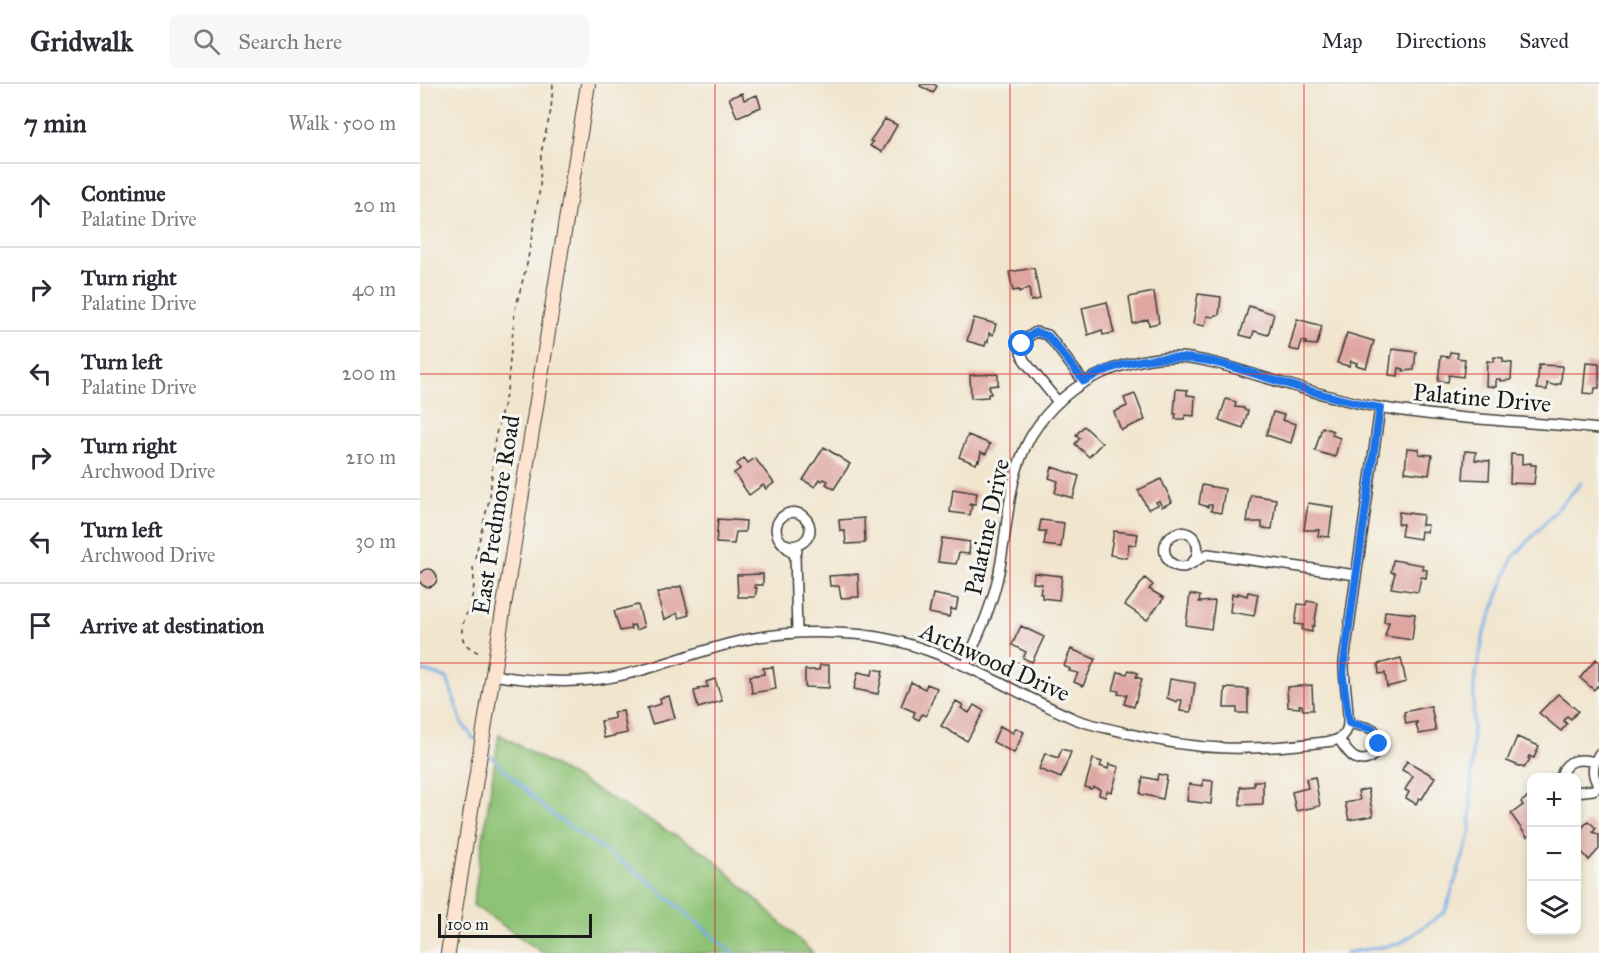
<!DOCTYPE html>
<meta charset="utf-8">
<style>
:root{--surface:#fff;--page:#f7f7f7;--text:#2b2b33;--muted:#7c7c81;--line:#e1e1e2}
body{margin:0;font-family:"IM FELL Great Primer",serif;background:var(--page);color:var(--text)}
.controls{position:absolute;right:18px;bottom:18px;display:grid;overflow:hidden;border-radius:12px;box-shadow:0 3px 9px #0003}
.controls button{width:54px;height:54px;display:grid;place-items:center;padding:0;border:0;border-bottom:2px solid var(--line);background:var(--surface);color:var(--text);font:30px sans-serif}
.scale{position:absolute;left:18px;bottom:15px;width:154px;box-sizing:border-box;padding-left:6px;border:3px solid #1c1c1c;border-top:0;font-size:16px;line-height:21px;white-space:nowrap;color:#1c1c1c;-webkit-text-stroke:4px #f6f6f2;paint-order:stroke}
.stop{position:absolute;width:18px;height:18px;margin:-14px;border:4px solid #1a73e8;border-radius:50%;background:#fff}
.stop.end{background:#1a73e8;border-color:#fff;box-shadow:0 2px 6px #0008}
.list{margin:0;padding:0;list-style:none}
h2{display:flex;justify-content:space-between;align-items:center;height:78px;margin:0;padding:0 24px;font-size:26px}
h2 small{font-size:20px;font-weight:400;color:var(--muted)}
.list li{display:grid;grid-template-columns:39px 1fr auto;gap:18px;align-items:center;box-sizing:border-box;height:84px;padding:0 24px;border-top:2px solid var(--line)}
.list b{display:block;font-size:22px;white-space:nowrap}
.list p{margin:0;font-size:20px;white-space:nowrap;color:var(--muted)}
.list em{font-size:20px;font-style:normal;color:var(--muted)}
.icon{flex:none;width:33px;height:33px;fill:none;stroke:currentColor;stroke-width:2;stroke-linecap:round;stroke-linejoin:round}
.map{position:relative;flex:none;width:1179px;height:869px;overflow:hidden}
header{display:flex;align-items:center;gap:36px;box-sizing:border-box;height:84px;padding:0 30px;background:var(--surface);border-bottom:2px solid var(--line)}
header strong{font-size:28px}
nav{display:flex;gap:33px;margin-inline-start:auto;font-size:21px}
.search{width:420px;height:54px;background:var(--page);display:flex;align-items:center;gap:15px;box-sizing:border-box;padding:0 21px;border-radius:12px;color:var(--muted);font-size:22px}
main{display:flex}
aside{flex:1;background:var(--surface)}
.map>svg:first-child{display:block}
.green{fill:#8ec375;stroke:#557048;stroke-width:1.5}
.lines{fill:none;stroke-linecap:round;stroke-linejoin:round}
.stream{stroke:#76ade5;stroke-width:3}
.building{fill:#dfa6a1}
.street-casing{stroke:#3c3a37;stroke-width:12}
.secondary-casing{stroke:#3c3a37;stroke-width:16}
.path{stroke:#3c3a37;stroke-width:1.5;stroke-dasharray:4.5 4.5;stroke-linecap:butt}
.street{stroke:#fff;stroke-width:9}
.secondary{stroke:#fde4d0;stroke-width:14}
.route{stroke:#1a73e8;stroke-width:8}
.grid{fill:none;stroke:#d62828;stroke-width:1.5;stroke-opacity:0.55}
.labels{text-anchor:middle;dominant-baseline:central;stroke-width:6;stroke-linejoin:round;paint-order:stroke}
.street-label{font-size:24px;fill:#1c1c1c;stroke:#f6f6f2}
</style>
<header>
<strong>Gridwalk</strong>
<div class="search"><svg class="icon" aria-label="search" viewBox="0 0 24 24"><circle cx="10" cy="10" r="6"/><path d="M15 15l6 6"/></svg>Search here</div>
<nav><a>Map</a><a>Directions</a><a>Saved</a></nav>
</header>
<main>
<aside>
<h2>7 min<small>Walk · 500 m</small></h2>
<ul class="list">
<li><svg class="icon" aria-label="ahead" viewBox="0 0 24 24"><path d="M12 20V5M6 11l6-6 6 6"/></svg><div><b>Continue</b><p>Palatine Drive</p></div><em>20 m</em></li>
<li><svg class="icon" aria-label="right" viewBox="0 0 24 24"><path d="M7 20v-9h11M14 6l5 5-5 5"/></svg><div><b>Turn right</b><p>Palatine Drive</p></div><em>40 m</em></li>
<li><svg class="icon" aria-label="left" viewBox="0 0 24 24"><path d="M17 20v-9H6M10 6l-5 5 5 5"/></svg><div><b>Turn left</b><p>Palatine Drive</p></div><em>200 m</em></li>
<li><svg class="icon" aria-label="right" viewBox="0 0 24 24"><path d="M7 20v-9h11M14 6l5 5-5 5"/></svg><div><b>Turn right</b><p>Archwood Drive</p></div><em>210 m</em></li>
<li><svg class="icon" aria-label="left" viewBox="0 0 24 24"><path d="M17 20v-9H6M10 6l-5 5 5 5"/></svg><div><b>Turn left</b><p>Archwood Drive</p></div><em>30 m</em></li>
<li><svg class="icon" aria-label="arrive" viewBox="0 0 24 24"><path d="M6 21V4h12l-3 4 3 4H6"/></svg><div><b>Arrive at destination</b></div></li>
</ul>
</aside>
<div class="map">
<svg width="1179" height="869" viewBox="0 0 1179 869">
<rect width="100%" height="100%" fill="#f6f6f2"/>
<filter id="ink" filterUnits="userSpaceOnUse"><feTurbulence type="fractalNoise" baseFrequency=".0167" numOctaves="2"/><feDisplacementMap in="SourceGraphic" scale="12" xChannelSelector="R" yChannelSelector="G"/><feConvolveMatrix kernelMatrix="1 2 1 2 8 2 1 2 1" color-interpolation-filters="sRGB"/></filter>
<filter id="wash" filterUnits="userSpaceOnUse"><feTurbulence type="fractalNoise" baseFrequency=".008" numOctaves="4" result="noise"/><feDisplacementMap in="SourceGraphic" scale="24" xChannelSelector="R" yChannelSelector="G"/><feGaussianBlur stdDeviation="1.35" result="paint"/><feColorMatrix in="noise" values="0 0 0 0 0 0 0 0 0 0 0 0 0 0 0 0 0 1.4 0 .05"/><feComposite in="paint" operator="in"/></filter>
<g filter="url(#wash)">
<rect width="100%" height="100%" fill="#f1e5cd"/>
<path class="green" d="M79,650L289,771L393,869H123L53,821Z"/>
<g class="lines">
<path class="stream" d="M0,586L27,594L42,639L54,655
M69,671L130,729L222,792L313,869
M925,869L979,860L1025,828L1050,751L1054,600L1064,549L1092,475L1161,399"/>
</g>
<g id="blocks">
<path class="building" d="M501,0H513L517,2L513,9L500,2Z
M322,9L324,16L337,11L341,23L317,33L309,14Z
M465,35L477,41L462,68L450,62L453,58L450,57Z
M614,184L620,215L611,217L609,204L599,208V206L593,207L589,188Z
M734,208L739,239L729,241L728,235L713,240L709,213Z
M778,210L801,213L799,231H795L794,233L787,232L785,242L773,240Z
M687,218L694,249L683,251L682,246L668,251L662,224Z
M829,222L854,230L848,251L834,247L832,254L820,251Z
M554,234L576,240L573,251L569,249L568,258H566L565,262L547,257Z
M877,235L902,242L897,261L885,260L886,258L882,257L879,267L869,265Z
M927,249L954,257L946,284L936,281L937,279L931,277L929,282L917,279Z
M972,265L996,268L994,286L983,287L984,285L979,284L978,292L969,291Z
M1030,268L1038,269L1037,274L1045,275L1043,293L1029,291L1028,298L1018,297L1021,272L1029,273Z
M1074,273L1083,274V278L1092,279L1091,296L1080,297V295H1076V303L1066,302L1067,277L1073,278Z
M1166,279L1179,280V304H1175L1174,310L1163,309Z
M1119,281L1142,282L1141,300H1136V302L1127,299V306L1117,305Z
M578,290V301L569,302L571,310H568V313L551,314L550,291Z
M756,305L767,306V311L775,312L774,332L765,331L764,335H755L756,330H754Z
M715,310L725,336L701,346L694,328L707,322L704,314Z
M806,315L816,318L815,323L824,324V326L828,327L823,344L799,336Z
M853,328L864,331L862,336L876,340L871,359L846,351Z
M664,342L682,359L669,373L655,360L660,354L656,351Z
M902,343L913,347L912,351L920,354L915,373L895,367Z
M548,351L570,360L566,370L561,368L559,377L558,376L556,380L539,373Z
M404,363L430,380L414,405L406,400L408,397L404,395L402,397L400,395L395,403L383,396Z
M987,364L999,365V370L1012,371L1009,391L985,388Z
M1045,367L1056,368L1055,376L1070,377L1069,396L1043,395Z
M1091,370L1102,371V380L1111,379V381H1116L1114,400L1090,399Z
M324,374L328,379L335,374L354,399L346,405L343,401L329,411L314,389L320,385L317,380Z
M632,383L659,392L653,414L635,409L638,397L629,394Z
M741,395L752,418L742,423L739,417L736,418L738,421L728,425L718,406Z
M782,401L805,405L801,429L791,427L792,421H788V423L779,420Z
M533,405L557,409L555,420L550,419L549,421H552L550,431L530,428Z
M831,411L856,415L852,445L842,444V438H827Z
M888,419L913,423L909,453L898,452L899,446H884Z
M979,428L1003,431L1002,441H1008L1007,448L1001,447L1000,455L981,452L983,440H978Z
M444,434L445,459L426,460L425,447H420L419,436Z
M298,435L326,437L325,448H316L314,460L296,459Z
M621,436L644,439L641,463L624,461L626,447H619Z
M694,447L718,450L716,461L709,460L707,474L690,471Z
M522,454L550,458L549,470L539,469L536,480L518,478Z
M973,476L1003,481L1002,485L1007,486L1006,494L1001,493L998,508L971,504L975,489L971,488Z
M-1 494a9 9 0 1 1 18 0a9 9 0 1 1-18 0Z
M614,489L642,492L639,516L622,514V510L620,509L622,500L613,499Z
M343,490V501H335V504H337L335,513H318L317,491Z
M438,490L439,513L421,514L419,502H410L409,492Z
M725,494L733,501L729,505L744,514L727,536L705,521Z
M261,502L269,531L259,534L257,529L244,536L237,509Z
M828,508L838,510L834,532L810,528L812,510L818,511V509L827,512Z
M513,510L538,515L536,526L531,525L529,533L509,529Z
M770,510L780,512L779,518L795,517L791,545L766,541Z
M887,517L898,519L894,542H892V548L882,546L883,541L875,540L878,520L886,521Z
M218,521L224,543L216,546L214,541L210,542L211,545L200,547L194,527Z
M965,527L995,530L992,556L965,552L969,538H964Z
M601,542L624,553L612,578L603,574L606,568L592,561Z
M651,565L675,575L663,602L654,598L658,589L649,587L650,585L644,582Z
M981,574L986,598L967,603L965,589L959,590L958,580Z
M1176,575L1179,578V604L1177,602L1174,606L1160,594Z
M400,581H409V604L385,603V586H399Z
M353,583L356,605L332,609L330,592L344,590L343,584Z
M453,585L463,587L458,610L434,605L438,588L452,591Z
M709,586L718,589L716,593L722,595L714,623L704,620L707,611L698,610L699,607L693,606L698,588L707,590Z
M295,595L302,617L278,624L274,607L279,606L278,604L288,603L286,598Z
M750,595L775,599L771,628L760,627L762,616H757V618L747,614Z
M491,598L505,605L507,600L517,604L506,632L502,630L499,636L493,633L495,628L481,622Z
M892,601L893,626H883L882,621H879L880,624L868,623L867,603Z
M805,604L828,605V629H817V624H804Z
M1138,610L1158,627L1151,635L1147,632L1145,634L1144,637L1147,640L1141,647L1119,629Z
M249,612L255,634L232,640L227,624L241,620L240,614Z
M536,617L543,621L541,624L549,629L554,621L564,627L547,657L521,642Z
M1011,622L1016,647L999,650L996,641H997V638L986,640L984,628Z
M203,627L207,649L184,654L181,637L195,634L193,629Z
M580,642L593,649L596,644L604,648L594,669L573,658Z
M1097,653L1119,662L1114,674L1109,672L1108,674L1110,675L1104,684L1087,677Z
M642,665L651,668L641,694L619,685L625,669L638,674Z
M673,675L682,678L680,682L688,685L689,680L699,683L692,708L687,707L685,713L679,711L680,705L674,703L671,705L665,703Z
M987,677L1015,693L1002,715L999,714L996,720L986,714L989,708L985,706L993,692L982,686Z
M738,690L747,692L743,715L720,710L723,693L737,696Z
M895,693L900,722L876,727L872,708L888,704L886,695Z
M783,696L793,697L791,720L767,717L769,700L783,702Z
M834,697H843V720L820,721V703L834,702Z
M948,705L953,732L929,736L925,719L940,716L938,707Z
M1112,710V749L1107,753L1091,730L1103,721L1101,718Z
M1168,737L1176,744L1173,748L1179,751V765L1169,776L1156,761V751Z"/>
</g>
</g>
<g filter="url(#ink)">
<use href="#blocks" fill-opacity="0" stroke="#3c3a37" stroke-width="1.5"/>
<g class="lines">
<g class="street-casing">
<path id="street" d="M638,318L604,276L601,268L605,255L616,248L628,251L664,298
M363,459C383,469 400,446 383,432C371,422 352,435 357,450C359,459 370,465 375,472
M377,467L375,472L377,548
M772,479C787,462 769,439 751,452C738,462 746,483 763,483C771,482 780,473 788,470L936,491
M545,582C557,554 570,527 577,497C589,448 585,398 611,352C628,324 654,300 685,288C709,278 734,272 760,273C787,275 813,284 839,292C878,303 917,316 958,323C1031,336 1105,337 1179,345
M73,591C109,597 144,600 181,595C231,588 279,565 329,555C363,548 398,547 433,550C513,555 583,604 655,635C670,641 687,644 703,648C780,669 835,667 913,657C920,655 925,652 927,645C931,635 923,593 924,578L960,324
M919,655C923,661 928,670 935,674C954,683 965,658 953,645L929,639
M1179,670C1172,682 1171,691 1179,702
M1141,694C1144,675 1159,674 1175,678
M1156,708L1173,706L1179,703"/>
</g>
<g class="secondary-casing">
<path id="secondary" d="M28,869L168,0"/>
</g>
<path class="path" d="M55,474L70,412L75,354L87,307L95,226L107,180L120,104L121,69L131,26L133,0
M53,483C54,494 55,505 51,516C44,540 30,558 62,570"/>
<use href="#street" class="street"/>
<use href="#secondary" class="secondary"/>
</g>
</g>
<g class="lines" filter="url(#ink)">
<path class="route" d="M602,260L605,255L616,248L628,252L664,297C699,277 743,269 783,276C807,280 831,289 854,296C889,307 924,317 960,324L924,578L923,593L929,639L953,645L959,654V660"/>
</g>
<path class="grid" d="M295,0V869M590,0V869M884,0V869M0,290H1179M0,579H1179"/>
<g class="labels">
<g class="street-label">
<text transform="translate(1062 314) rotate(5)">Palatine Drive</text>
<text transform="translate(76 431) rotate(-81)">East Predmore Road</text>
<text transform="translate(567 443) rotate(-78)">Palatine Drive</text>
<text transform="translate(575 578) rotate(24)">Archwood Drive</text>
</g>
</g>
</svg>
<div class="controls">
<button>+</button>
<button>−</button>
<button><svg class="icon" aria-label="layers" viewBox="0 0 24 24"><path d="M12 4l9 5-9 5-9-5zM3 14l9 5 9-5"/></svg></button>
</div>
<div class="scale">100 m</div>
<div class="stop" style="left:602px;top:260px"></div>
<div class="stop end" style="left:959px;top:660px"></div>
</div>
</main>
